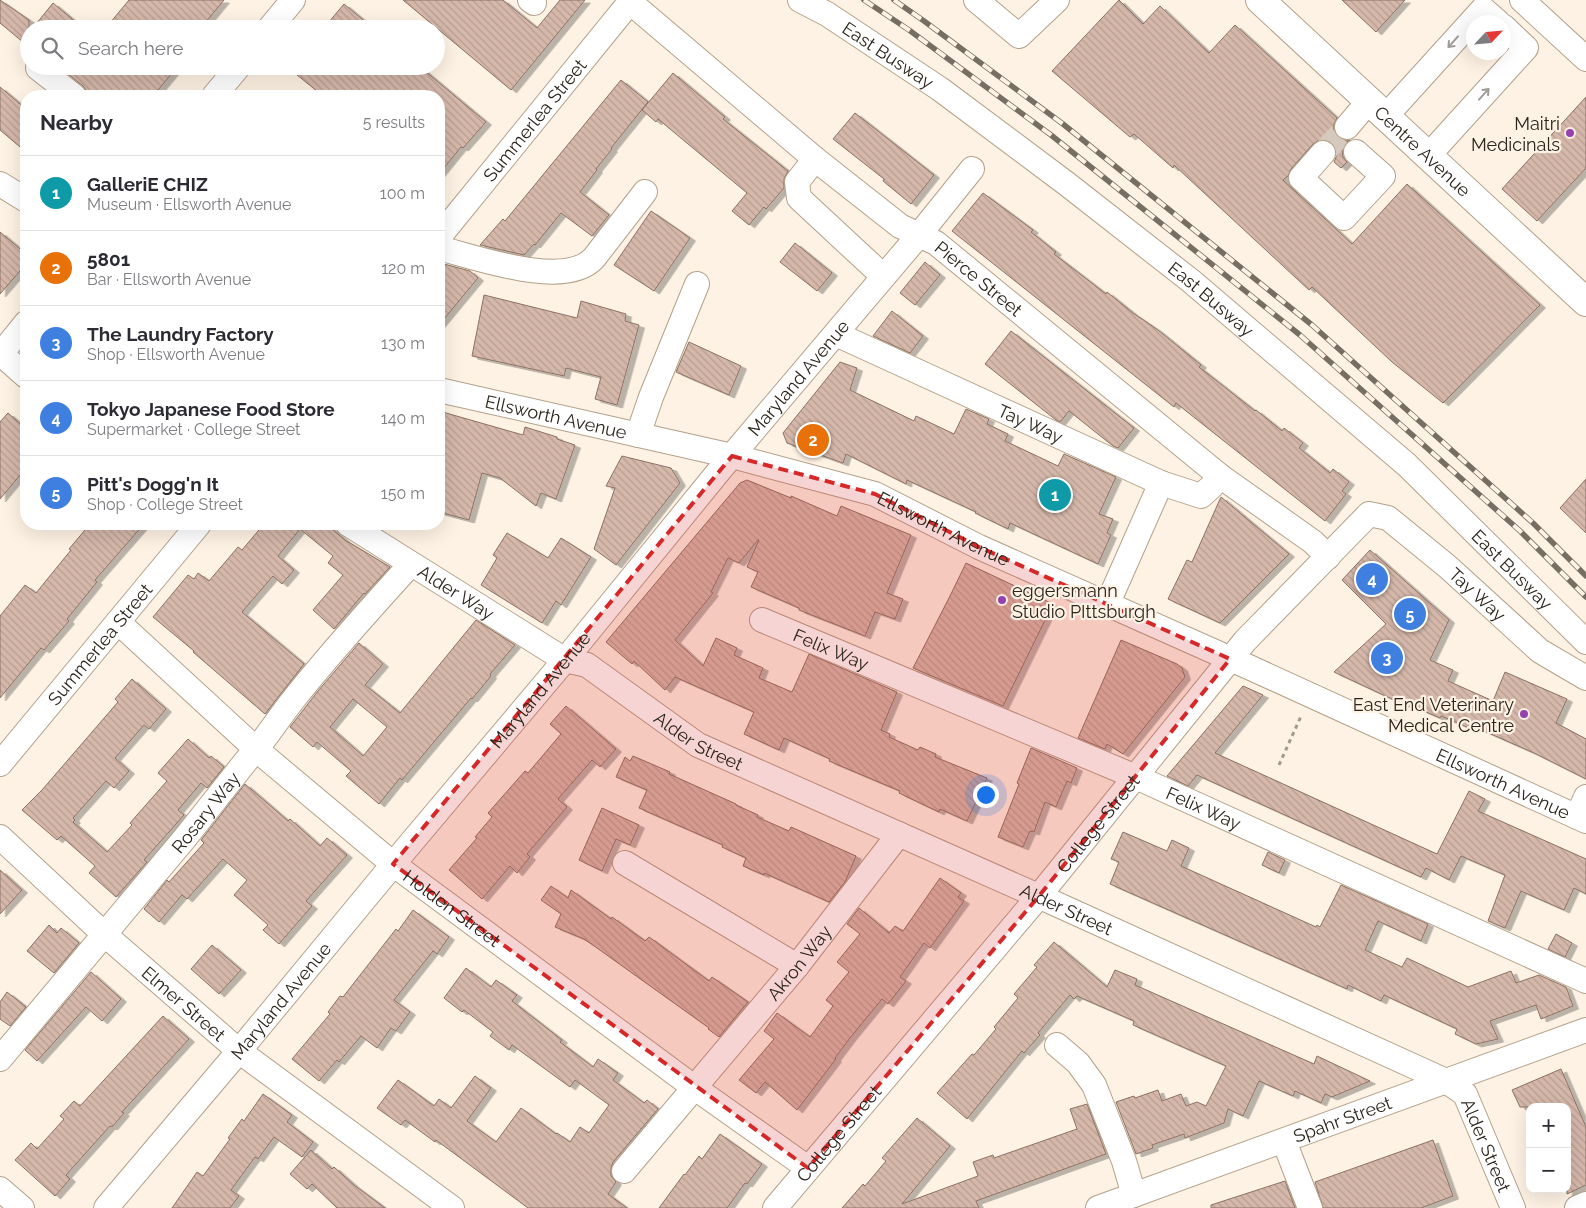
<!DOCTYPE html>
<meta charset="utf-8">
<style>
:root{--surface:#fff;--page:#f7f7f7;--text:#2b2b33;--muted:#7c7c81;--line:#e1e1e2;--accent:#b45309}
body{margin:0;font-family:Raleway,sans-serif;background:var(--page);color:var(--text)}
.controls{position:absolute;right:15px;bottom:15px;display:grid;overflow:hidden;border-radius:10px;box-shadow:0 5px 20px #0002}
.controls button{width:45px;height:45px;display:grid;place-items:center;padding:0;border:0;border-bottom:1px solid var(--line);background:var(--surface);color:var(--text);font:25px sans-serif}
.compass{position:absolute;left:1466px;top:15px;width:45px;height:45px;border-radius:50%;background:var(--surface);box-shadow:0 5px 20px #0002;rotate:64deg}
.you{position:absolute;left:985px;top:794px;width:18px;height:18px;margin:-12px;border:4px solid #fff;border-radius:50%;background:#1a73e8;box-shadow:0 0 0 8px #1a73e833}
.badge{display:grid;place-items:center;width:32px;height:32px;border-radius:50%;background:var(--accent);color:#fff;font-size:16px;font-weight:700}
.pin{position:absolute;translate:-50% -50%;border:2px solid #fff;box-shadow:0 1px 5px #0006}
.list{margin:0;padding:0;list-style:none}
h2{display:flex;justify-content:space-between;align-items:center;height:65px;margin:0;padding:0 20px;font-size:21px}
h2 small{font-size:16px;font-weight:400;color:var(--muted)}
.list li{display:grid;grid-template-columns:32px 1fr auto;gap:15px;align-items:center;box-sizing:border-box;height:75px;padding:0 20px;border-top:1px solid var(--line)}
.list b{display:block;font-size:19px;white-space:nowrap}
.list p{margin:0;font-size:16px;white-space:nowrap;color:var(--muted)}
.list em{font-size:16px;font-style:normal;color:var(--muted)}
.icon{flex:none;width:28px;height:28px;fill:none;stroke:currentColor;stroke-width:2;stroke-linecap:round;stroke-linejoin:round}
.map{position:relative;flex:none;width:1586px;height:1208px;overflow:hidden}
.search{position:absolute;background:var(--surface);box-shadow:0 5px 20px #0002;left:20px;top:20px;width:425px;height:55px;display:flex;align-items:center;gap:12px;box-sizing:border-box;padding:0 18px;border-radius:28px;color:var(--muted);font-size:19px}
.panel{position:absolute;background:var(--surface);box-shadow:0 5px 20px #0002;left:20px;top:90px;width:425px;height:440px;border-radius:20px}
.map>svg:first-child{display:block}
.building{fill:url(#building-back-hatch);stroke:#8b7164;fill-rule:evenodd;filter:url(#shadow)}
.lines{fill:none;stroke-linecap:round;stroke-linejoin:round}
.minor-tunnel{stroke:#d4c9bc;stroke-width:24;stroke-dasharray:24 12;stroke-linecap:butt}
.minor-casing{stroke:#b3a089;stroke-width:26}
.major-casing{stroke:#b3a089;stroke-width:30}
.path{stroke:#a2988c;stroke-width:3;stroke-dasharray:4 4;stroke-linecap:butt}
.minor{stroke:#fff;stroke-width:24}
.major{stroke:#fff;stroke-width:28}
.rail-casing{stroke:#776e63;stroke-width:5.5}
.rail{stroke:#fef2e4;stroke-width:4;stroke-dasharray:11;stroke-linecap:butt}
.oneway{stroke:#a09c98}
.marked{fill:#d62828;fill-opacity:0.2;stroke:#d62828;stroke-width:4;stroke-dasharray:10 6;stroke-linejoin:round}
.poi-dot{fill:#9641af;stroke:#fef2e4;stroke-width:2}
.labels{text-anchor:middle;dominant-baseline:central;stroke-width:4.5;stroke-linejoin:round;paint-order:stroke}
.street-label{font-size:18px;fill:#2b241b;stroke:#fef2e4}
.poi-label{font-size:18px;fill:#2b241b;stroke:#fef2e4;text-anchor:end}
</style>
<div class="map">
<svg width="1586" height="1208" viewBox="0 0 1586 1208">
<defs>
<pattern id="building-back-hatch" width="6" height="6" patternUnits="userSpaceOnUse" patternTransform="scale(1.25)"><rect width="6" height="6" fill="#d5b8aa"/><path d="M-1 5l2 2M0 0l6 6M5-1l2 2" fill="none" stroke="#b79e92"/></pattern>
<filter id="shadow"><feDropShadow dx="5.5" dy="3" stdDeviation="0" flood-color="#0004"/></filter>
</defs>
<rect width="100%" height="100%" fill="#fef2e4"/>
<path class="building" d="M0,0L29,20V47L0,23Z
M129,0H224L200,29H105Z
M403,0H503L537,28L560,0H585L511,90Z
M1119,0L1143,24L1160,6L1209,53L1235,25L1337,118L1334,124V132L1339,138L1344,140H1350L1345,143L1342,150L1343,157L1347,162L1341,168L1334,162L1337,155L1336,148L1332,143L1326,140H1319L1313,144L1291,169L1288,176L1283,180L1352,244L1407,184L1540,305L1443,403L1392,362L1312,287L1309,290L1174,165L1173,168L1134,134L1130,137L1052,71Z
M1342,0H1405L1376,32Z
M53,3L84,29H32Z
M344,4L374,29H323Z
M58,66H178L153,96H88L86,90L83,86Z
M286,66H419L486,122L463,148L461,147L439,174V96H323Z
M673,73L725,117L723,119L788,171L784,179V188L766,209L764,207L749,225L732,211L747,193L658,119L656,122L642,110Z
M621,80L648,102L611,148L612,149L596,169L597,170L580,192L609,215L592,236L561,213L535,245L534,244L524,255L480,245L503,219L505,221Z
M0,87L26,109V152L0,130Z
M1586,97V168L1537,221L1502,189Z
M855,113L934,175L911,204L883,181L884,179L833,139Z
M983,193L1033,230L1031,232L1056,252L1054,254L1106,294L1107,292L1133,313L1158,330L1201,365L1199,367L1255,411L1256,410L1282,431L1284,428L1303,443L1299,448L1330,473L1333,469L1349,482L1342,491L1346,494L1325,521L1176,403L1174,407L952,231Z
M651,211L690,238L654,291L614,265Z
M0,232L26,254V264L0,294Z
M795,243L832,273L817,291L780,262Z
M925,262L940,275L915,305L900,293Z
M444,264L470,271L478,278L439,325V270Z
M484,295L577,318L581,301L626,314L625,321L639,325L617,405L595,399L601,377L566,368L564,376L472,356Z
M892,311L923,336L910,353L873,336Z
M1011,331L1134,428L1118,448L1113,446L1069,411L1060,422L1056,420L985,364Z
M689,342L741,366L729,395L676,372Z
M840,362L857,368L850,390L914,421L916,416L954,434L966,409L989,419L987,424L1008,434L1005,441L1058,466L1064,454L1116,477L1099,514L1113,519L1107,533L1111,535L1098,564L1010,523L1008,529L975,513L976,512L907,480L906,484L846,454L843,463L787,443L783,433Z
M439,411L523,435L525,427L557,437V439L575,445L556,499L541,493L536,506L500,478L482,473L469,520L439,512Z
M8,413L26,429V468L0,499V422Z
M622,456L671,468L680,483L616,565L594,549L615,488L606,486Z
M1586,479V533L1560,508Z
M747,480L791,498V496L837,516L841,506L911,535L887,593L903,599L895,619L875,612L865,636L799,610V608L751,587L758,572L747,567L759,540H758L739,563L728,558L711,592L713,593L675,640L703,666L716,638L737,648L734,655L763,668L759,678L792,692L809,654L897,692L881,730L890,734L889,737L918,750L920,747L936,754L935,757L987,778L967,821L940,809L939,812L922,804L899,793L900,791L829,761L830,759L784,738L779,750L744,734L754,712L675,677L665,690L634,661L632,664L606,642L740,483Z
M1221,497L1289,554L1220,623L1168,599L1187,560L1192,562Z
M90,524H144L95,580L97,582L67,619L69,621L44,650L41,648L0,698V616L25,585L36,593L71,550L69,549Z
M264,524H326L345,540L390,567L365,594L364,593L334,629L313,610L343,575L328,563L333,556L300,529L278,556L294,570L282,584L273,576L242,612L304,664L265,714L193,652L194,651L153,617L188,575L194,579L198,573L209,581L238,547L242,550Z
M507,533L548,558L561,538L591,557L561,605L556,601L542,623L481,585L497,558L493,555Z
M1370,550L1449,620L1430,660L1453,670L1448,681L1493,701L1505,672L1567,699L1556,723L1586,739V779L1534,753L1475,727L1474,730L1441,716L1440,718L1410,705L1409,707L1334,672L1386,624L1342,580Z
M966,563L1053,604L1003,706L913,668L950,596Z
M476,620L515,645L490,674L491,676L472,699L471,698L402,780L400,778L379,804L346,776L351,771L317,742L313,747L290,727L318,691L359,643L383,664L365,685L400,713ZM353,699L387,727L363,756L330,727Z
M1121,640L1177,664L1182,668L1185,677L1123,754L1107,744L1105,749L1078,738Z
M132,679L166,709L149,729L144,725L115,758L129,771L114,788L106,781L73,818L75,820L73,822L107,852L132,825L130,823L167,781L158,773L188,739L209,758L211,756L224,767L207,788L201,783L178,810L184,815L144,860L147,862L116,897L89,873L95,866L61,836L57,840L22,810L42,790L118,702L115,699Z
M1243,686L1263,695L1215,753L1437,854L1469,791L1485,799L1478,811L1586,859V894L1574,888L1564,910L1521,891L1505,928L1488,921L1505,875L1461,856L1449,880L1426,868L1421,877L1197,775L1188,786L1167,776Z
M566,706L616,749L600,767L592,760L558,799L567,807L527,854L530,857L517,873L510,866L482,899L449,870L477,838L475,837L492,817L488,813L525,771L528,773L561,734L550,724Z
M1031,748L1077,768L1071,783L1067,781L1056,807L1045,802L1034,832L1030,831L1023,847L998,837L1019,784L1017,783Z
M633,756L670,772L669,774L678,778L736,804V805L758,815L757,817L789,831L791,827L856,856L845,882L829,902L764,873V875L743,866L746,858L722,847L723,845L639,808L647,790L616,777L625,757L630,761Z
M245,784L288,821L290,819L320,846L327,838L347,855L306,901L312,906L279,944L263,930L268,925L234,895L247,880L223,859L187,899L182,895L159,922L144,909L167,880L169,882L204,843L201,840Z
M602,808L639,825L630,845L616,839L602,871L579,860Z
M1123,832L1167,851L1172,840L1189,848L1181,866L1316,927L1317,925L1320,927L1341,885L1428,924L1421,941L1378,921L1365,950L1402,967L1407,958L1468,987L1511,971L1516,983L1539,975L1566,987L1573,1006L1541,1019L1536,1005L1490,1021L1498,1039L1476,1044L1455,1034L1457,1029L1384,995L1381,1001L1348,985L1347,989L1110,884L1119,862L1111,859Z
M1268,852L1285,860L1279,873L1262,865Z
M0,870L22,890L0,914Z
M940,878L961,893L958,897L964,901L930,948L924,943L900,977L906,981L888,1004L882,999L850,1038L835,1058L836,1059L797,1110L765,1082L756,1093L739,1080L774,1039L764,1031L777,1013L810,1037L833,1006L826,1000L849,972L837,962L860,934L847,924L859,908L889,933L895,926L903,931Z
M551,886L568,898L571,890L611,919L612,917L645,941L649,937L709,981L712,977L748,1002L719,1037L708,1029L709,1028L597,948L584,939L555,927L561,914L541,900Z
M413,910L449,937L437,954L433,951L394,1000L410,1012L396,1031L391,1028L377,1048L361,1036L339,1062L337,1060L319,1081L292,1059L330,1014L328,1012L340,996L343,997L396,929L398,931Z
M49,925L57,933L61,928L79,943L54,973L27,951Z
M1556,934L1572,943L1565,957L1548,949Z
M1054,942L1107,987L1115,970L1137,979L1135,985L1314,1064L1317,1056L1370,1081L1332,1097L1325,1094L1321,1103L1295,1091L1293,1096L1259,1081L1243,1116L1228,1109L1224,1123L1185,1138L1184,1134L1152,1145L1153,1148L1136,1154L1116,1102L1134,1096L1135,1098L1158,1090L1162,1101L1181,1094L1186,1106L1197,1102L1206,1106L1226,1066L1133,1025L1134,1021L1077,996L1074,999L1070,995L1038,1033L1040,1035L1024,1053L1022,1051L967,1119L937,1093L972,1054L974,1055L996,1029L994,1027L1018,998L1014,994L1037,967L1034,965Z
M212,945L241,970L219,994L191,969Z
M466,968L491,987L496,980L517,995L512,1001L562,1040L560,1042L593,1067L598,1059L618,1073L613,1080L644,1103L647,1100L658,1109L613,1162L611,1168V1176L616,1182L608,1194L627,1208H528L436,1140L435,1142L405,1120L401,1125L377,1108L398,1080L434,1106L439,1099L451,1108L475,1076L491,1088L467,1121L496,1142L521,1108L556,1134L557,1133L570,1142L580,1127L589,1133L609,1105L575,1080L570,1087L512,1045L509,1050L490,1036L493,1032L464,1010L462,1012L444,998Z
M91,972L121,999L102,1021L86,1007L37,1061L25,1050Z
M7,992L26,1007L10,1026L0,1019V1002Z
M163,1016L189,1039L122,1112L124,1113L112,1127L110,1126L66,1175L70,1179L55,1196L15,1160L31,1143L37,1149L64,1119L60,1116L74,1101L80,1106Z
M1561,1069L1586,1127V1185L1567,1194V1107H1520L1512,1090Z
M263,1094L292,1115L287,1122L313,1142L302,1157L274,1137L258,1159L255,1157L231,1190L239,1196L230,1208H172L197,1172L203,1176L230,1139L228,1138L242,1119L244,1121Z
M1087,1104L1106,1154L976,1201L979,1208H842L863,1184L865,1186L886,1161L882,1158L917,1118L950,1146L902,1204L978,1176L973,1162L993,1155L994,1158L1077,1129L1070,1109Z
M720,1134L762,1164L747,1184L745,1183L727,1208H659L684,1174L685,1175L699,1156L702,1159Z
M1433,1140L1453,1196L1421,1208H1323L1315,1182Z
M311,1150L332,1169L334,1167L354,1185L385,1208H337L312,1184L307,1189L290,1174Z
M1285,1181L1295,1208H1211V1205Z"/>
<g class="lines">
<path class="minor-tunnel" d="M1323,153L1347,127"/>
<g class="minor-casing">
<g id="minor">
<path d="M530,0L534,3"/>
<path id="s1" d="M800,0L827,14L940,89L1067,184L1191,281L1407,465L1586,642"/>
<path d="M976,0L1019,36L1057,0"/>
<path d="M1522,0L1586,59"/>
<path d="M269,29L293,0"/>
<path d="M38,68L74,96"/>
<path d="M214,96L239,66"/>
<path d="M1385,117L1483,9L1498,22"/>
<path d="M1347,127L1369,101"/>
<path d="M1323,153L1301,178L1344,218L1383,176L1356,152"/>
<path d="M1428,156L1526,48L1504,27"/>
<path d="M815,159L797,182L799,198L883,276"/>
<path d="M0,184L26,200"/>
<path id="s2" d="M439,237L630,2L815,159L900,226L936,243L1220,476L1313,542L1328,557"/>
<path d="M439,248C475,257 565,290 594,258L645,192"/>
<path id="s3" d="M836,334L1161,483L1201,496L1212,486L1220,476"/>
<path d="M1,354L26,376"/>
<path d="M0,355L26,323"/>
<path id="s4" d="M439,390L732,456L875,494L979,547L1251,668L1586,821"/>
<path d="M638,435L651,397L697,284"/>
<path id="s5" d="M348,524L565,660L587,665L698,745L1054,903L1446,1081L1465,1094L1513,1208"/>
<path d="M1107,605L1161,483"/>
<path id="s6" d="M762,620L1136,777L1586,981"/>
<path id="s7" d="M118,622L257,750L393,864L695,1088L808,1168"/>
<path id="s8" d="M0,764L199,524"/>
<path d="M1577,817L1586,797"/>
<path id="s9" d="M0,837L104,934L239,1051L452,1208"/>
<path d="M625,863L797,966"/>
<path d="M1057,1045L1078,1063L1094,1085L1124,1161L1134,1195"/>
<path id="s10" d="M0,1059L185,838L246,761C264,742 277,720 293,700C330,653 371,608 411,564"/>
<path d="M1284,1141L1310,1208"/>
<path id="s11" d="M624,1171L797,966L899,834"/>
<path d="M0,1189L22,1208"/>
<path id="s12" d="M106,1208L239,1051L405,850L565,660L719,471L919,235L972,169"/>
<path id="s13" d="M775,1208L1039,896L1245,641L1369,514L1388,518L1448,567L1540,651L1586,678"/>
<path id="s14" d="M1098,1208L1586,1030"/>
<path d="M1577,1208L1586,1204"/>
</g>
</g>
<g class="major-casing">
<g id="major">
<path id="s15" d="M1260,0L1586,302"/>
</g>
</g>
<path class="path" d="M1279,765L1302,714"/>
<use href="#minor" class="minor"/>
<use href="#major" class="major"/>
<g class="rail-casing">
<path id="rail" d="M864,0L909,30L1051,135L1300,335L1519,530L1586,597
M894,0L924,21L1063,124L1312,325L1533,523L1586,576"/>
</g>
<use href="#rail" class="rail"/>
</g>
<defs><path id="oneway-shaft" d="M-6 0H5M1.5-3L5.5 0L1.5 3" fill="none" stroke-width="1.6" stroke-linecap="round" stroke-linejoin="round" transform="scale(1.25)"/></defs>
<g class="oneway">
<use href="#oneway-shaft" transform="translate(1453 42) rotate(132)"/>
<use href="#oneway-shaft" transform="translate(1484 94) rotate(-48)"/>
</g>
<path class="marked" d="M732,456L875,494L979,547L1230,659L1039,896L808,1168L393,864Z"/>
<g class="poi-dot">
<circle cx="1570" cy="133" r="5"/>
<circle cx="1002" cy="600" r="5"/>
<circle cx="1524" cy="714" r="5"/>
</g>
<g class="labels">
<g class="street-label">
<text stroke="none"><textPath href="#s1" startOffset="104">East Busway</textPath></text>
<text stroke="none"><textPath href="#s2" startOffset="151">Summerlea Street</textPath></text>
<text stroke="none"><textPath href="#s15" startOffset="222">Centre Avenue</textPath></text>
<text stroke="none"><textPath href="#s2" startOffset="749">Pierce Street</textPath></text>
<text stroke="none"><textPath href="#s1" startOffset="509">East Busway</textPath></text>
<text stroke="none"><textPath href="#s12" startOffset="1081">Maryland Avenue</textPath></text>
<text stroke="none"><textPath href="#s4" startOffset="120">Ellsworth Avenue</textPath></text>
<text stroke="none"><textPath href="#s3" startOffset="214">Tay Way</textPath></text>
<text stroke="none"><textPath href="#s4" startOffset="525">Ellsworth Avenue</textPath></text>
<text stroke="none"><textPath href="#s1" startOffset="914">East Busway</textPath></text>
<text stroke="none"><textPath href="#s5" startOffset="128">Alder Way</textPath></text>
<text stroke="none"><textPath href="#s13" startOffset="1051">Tay Way</textPath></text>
<text stroke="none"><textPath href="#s8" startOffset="156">Summerlea Street</textPath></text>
<text stroke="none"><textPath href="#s6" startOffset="75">Felix Way</textPath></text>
<text stroke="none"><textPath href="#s12" startOffset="676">Maryland Avenue</textPath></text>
<text stroke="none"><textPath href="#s5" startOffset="414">Alder Street</textPath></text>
<text stroke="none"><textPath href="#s4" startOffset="1140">Ellsworth Avenue</textPath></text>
<text stroke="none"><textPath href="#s6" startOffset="480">Felix Way</textPath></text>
<text stroke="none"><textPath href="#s10" startOffset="321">Rosary Way</textPath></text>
<text stroke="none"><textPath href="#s13" startOffset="502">College Street</textPath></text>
<text stroke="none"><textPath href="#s7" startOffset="440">Holden Street</textPath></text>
<text stroke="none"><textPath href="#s5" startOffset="819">Alder Street</textPath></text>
<text stroke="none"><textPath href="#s11" startOffset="272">Akron Way</textPath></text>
<text stroke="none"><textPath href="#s12" startOffset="271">Maryland Avenue</textPath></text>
<text stroke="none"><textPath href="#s9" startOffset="248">Elmer Street</textPath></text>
<text stroke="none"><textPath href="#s14" startOffset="260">Spahr Street</textPath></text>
<text stroke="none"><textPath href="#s13" startOffset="98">College Street</textPath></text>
<text stroke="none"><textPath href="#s5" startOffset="1314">Alder Street</textPath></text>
</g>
<g class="poi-label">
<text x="1560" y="123">Maitri<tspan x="1560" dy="21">Medicinals</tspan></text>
<text x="1012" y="590" text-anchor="start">eggersmann<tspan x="1012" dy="21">Studio PIttsburgh</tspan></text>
<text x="1514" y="704">East End Veterinary<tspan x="1514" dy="21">Medical Centre</tspan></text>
</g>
</g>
</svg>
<div class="controls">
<button>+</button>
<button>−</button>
</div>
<svg class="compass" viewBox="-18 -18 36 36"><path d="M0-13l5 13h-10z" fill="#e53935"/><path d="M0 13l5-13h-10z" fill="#7c7c81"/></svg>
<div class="you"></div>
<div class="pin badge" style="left:1055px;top:495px;background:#0f9aa8">1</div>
<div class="pin badge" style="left:813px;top:440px;background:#e8710a">2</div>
<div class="pin badge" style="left:1387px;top:658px;background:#3f7fe0">3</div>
<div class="pin badge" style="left:1372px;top:579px;background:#3f7fe0">4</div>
<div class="pin badge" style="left:1410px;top:614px;background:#3f7fe0">5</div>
<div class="search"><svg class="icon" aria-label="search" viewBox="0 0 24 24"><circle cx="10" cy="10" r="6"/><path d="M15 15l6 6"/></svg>Search here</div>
<section class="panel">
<h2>Nearby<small>5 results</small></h2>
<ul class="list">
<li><span class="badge" style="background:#0f9aa8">1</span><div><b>GalleriE CHIZ</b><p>Museum · Ellsworth Avenue</p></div><em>100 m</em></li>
<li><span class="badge" style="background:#e8710a">2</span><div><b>5801</b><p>Bar · Ellsworth Avenue</p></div><em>120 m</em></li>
<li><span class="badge" style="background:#3f7fe0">3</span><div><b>The Laundry Factory</b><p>Shop · Ellsworth Avenue</p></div><em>130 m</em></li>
<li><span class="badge" style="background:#3f7fe0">4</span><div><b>Tokyo Japanese Food Store</b><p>Supermarket · College Street</p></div><em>140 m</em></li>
<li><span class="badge" style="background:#3f7fe0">5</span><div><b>Pitt's Dogg'n It</b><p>Shop · College Street</p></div><em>150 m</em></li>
</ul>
</section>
</div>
